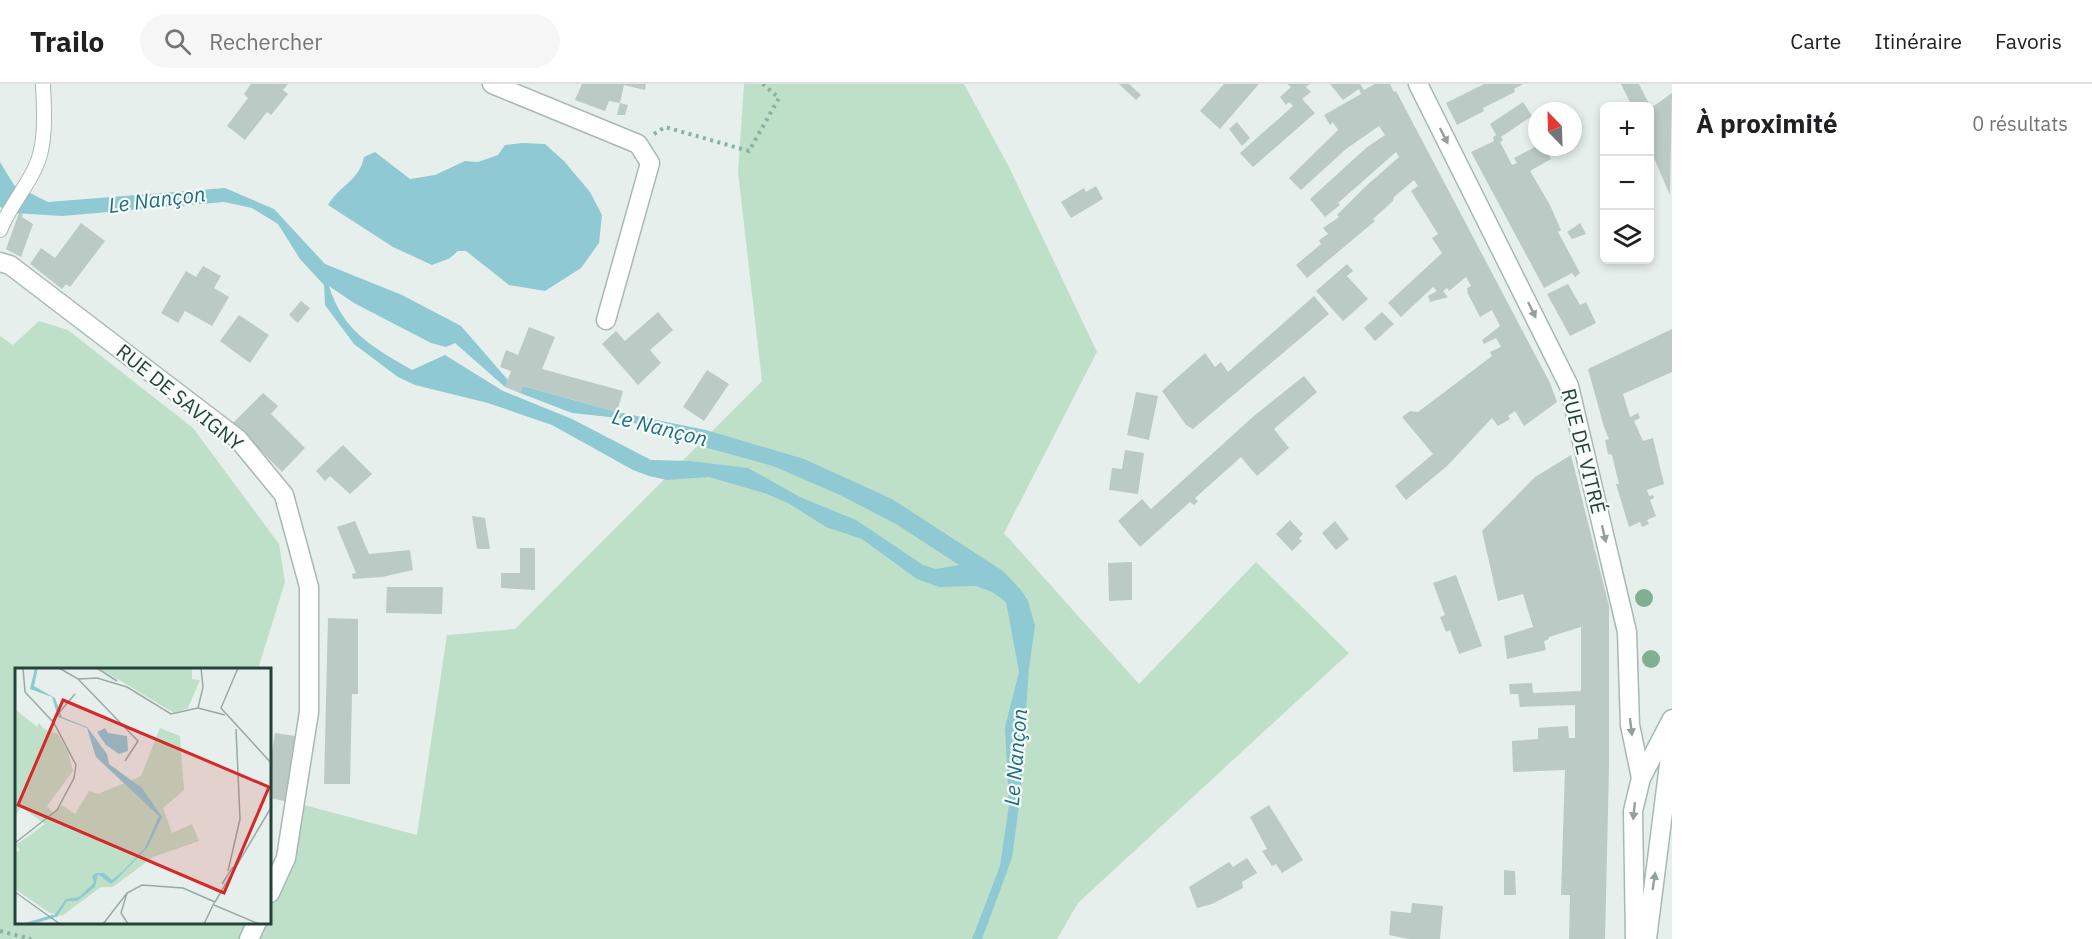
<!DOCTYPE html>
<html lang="fr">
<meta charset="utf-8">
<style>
:root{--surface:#fff;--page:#f6f6f6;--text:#202124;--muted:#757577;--line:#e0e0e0}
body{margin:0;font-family:"IBM Plex Sans",sans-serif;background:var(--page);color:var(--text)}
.controls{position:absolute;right:18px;top:18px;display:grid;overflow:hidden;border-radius:9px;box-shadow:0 3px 9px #0003}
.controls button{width:54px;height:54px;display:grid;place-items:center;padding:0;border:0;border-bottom:2px solid var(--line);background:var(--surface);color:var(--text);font:30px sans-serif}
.compass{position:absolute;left:1528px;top:18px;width:54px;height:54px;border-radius:50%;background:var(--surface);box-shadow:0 3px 9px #0003;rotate:337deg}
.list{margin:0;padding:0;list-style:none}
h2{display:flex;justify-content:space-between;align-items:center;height:78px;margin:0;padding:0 24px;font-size:26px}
h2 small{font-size:20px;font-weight:400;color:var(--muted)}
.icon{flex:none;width:33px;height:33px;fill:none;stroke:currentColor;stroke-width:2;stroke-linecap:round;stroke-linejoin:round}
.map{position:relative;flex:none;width:1672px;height:855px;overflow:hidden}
header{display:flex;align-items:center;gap:36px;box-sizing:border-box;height:84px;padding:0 30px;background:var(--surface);border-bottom:2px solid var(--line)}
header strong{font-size:28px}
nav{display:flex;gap:33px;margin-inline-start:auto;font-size:21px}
.search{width:420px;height:54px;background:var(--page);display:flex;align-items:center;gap:15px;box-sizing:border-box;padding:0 21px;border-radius:33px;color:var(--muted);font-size:22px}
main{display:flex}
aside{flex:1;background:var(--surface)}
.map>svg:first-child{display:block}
.green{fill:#bfe0c8}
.water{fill:#8ec9d4}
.building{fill:#bbcac4}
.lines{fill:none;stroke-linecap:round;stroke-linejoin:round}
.service-casing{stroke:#a8b8b2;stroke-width:16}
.minor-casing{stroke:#a8b8b2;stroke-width:21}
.secondary-casing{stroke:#a4bbb3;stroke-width:21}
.path{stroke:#86b3a5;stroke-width:4;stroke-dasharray:3 4.5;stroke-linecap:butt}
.service{stroke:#fff;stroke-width:14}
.minor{stroke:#fff;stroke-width:18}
.secondary{stroke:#fff;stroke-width:18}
.tree{fill:#80af93}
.oneway{fill:#92a09c}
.labels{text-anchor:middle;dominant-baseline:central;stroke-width:4.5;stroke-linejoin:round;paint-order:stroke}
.street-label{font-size:20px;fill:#24423a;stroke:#f7fbf9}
.water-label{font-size:21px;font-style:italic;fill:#1c6f80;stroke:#f7fbf9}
.inset-river{fill:none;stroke:#8ec9d4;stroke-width:3}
.inset-road{fill:none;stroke:#98aaa4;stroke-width:1.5}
.view{fill:#d62828;fill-opacity:0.15;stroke:#d62828;stroke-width:3}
.inset-edge{fill:none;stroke:#24423a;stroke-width:3}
</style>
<header>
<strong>Trailo</strong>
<div class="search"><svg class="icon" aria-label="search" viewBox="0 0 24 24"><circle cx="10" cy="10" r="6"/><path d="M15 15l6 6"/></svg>Rechercher</div>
<nav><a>Carte</a><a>Itinéraire</a><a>Favoris</a></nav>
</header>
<main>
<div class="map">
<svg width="1672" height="855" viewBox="0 0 1672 855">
<rect width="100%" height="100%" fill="#e6efeb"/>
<path class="green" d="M744,0H964L1009,83L1097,268L1004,449L1139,600L1256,478L1349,569L1078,819L1057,855H0V252L13,261L39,237L68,246L193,344L279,460L285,498L258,585H16V838H270V782L304,721L417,751L447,551L515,545L762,297L738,88Z"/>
<path class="water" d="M522,59L545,60L564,77L590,108L602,131L599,159L581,184L545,207L509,201L466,167H458L450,174L432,181L393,163L328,121C339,102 360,96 364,73L375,68L410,95L435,91L465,77L478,78L498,71L505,61Z
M0,78L14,101L48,118L225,104L274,125L325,180L402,211L461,242L508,296L505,303L455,259L446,263L431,259L354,219L329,202C343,248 373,263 412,286L445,271L503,307L572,335L651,376L690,377L748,384L800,413L856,436L923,481L936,485L959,481L896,440L840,411L773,382L708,364L619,334L572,329L520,309L523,302L617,328L706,346L804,375L892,415L1003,487L1021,506L1028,517L1035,542L1029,584L1020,714L1012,774L982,855H972L1000,782L1009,721L1005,643L1019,588L1006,518L992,508L976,502L939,503L917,495L862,455L826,443L788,419L764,409L709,393L667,396L649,392L633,386L552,341L488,319L415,301L398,293L354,260L325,221L324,201L300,175L278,140L252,124L224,118L62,132L14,129L0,123Z"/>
<path class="building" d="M251,0H288L283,6L288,10L271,31L267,28L245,56L227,42L248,14L244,10Z
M582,0H646L645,6L624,1L620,19L609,17L605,27L575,16Z
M1119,0H1129L1141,11L1136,16Z
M1224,0H1259L1220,45L1200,27Z
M1287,0H1310L1306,3L1311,8L1302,15L1315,29L1253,83L1240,69L1293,22L1289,18L1286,21L1280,13L1291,3Z
M1330,0H1360L1364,6L1375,0H1390L1394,8L1396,7L1550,299L1557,318L1524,342L1515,327L1508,332L1510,335L1498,342L1492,334L1447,382L1406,416L1395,402L1433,370L1402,333L1410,327L1418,328L1492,272L1490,268L1501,263L1496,254L1484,260L1482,256L1500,242L1492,226L1480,233L1468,210L1467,204L1471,202L1466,193L1449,207L1447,204L1443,207L1448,213L1430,218L1428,212L1437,207L1433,203L1401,233L1388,219L1442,169L1432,154L1438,150L1411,107L1418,102L1414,96L1394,113L1393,117L1373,135L1375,137L1307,194L1296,181L1321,160L1319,156L1328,150L1323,144L1339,133L1337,131L1365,103L1399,73L1396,68L1338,119L1340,121L1325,133L1310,115L1366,64L1385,51L1379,42L1346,65L1301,106L1289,94L1338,46L1333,38L1330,41L1324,31L1361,10L1359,5L1343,16Z
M1484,0H1523L1514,5L1515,8L1483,24L1484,27L1457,41L1446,19Z
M1621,0H1639L1651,24L1672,9L1670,111L1650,65V22H1632Z
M1523,18L1532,32L1501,53L1503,56L1500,58L1512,81L1517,79L1514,74L1537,62L1545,63L1551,75L1530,87L1550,121L1561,146L1558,148L1580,189L1575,193L1572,189L1544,204L1471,68L1494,57L1493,53L1496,51L1490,40Z
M620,19L628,21L625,31H617Z
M1237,38L1250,54L1242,62L1229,45Z
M1096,102L1103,115L1071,134L1061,118L1084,104L1086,108Z
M19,129H23L22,133L33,140L21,173L6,165Z
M81,139L105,157L70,203L66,200L62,205L30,180L41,164L55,174Z
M1580,139L1586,150L1572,155L1567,148Z
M1347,180L1353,187L1347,192L1368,215L1343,237L1316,207Z
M203,182L221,192L214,204L229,213L212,242L185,227L178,239L161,229L186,187L196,193Z
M1568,200L1580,221L1586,218L1596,239L1570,252L1547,210Z
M1314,212L1329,230L1193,345L1186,341L1162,307L1205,269L1215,283L1221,278L1228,288Z
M301,217L310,224L298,239L289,231Z
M658,228L673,246L650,266L661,279L638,301L602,260L616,247L625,257Z
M1382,228L1394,240L1375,257L1364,244Z
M239,231L269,251L250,279L220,257Z
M529,243L555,253L542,285L623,307L617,328L523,302L520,309L505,303L511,287L500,283L506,266L518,271Z
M1672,245V288L1623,310L1630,333L1638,329L1640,334L1634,337L1643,357L1653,354L1664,400L1647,406L1649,412L1653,411L1654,414L1650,416L1656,432L1647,436L1649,440L1642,443L1640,438L1629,443L1616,400H1619L1612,371L1608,370L1605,356L1609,355L1604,343L1588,285Z
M707,286L729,300L704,337L683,323Z
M1304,292L1317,308L1274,345L1289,364L1257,392L1241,373L1195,414L1198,417L1194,421L1190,418L1140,463L1118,437L1142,415L1151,425L1255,331Z
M1136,308L1158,312L1149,356L1127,351Z
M263,309L278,322L271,330L305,364L282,388L233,339Z
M343,361L372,390L350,410L330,392L325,397L316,387Z
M1125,366L1144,369L1138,410L1109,406L1112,384L1122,385Z
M1571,371L1609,522V683L1605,855H1569L1570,811H1561L1565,686L1513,688L1512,657L1538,655V644L1551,643L1568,642L1569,654H1575V621L1520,623L1518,610H1510L1509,600L1532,599L1533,609L1581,607V543L1549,553V555L1544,557L1546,566L1507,575L1504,552L1533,543L1523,510L1498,517L1482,447L1535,393Z
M472,432L485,434L490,465H477Z
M1290,436L1303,450L1299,454L1302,457L1292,467L1276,450Z
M355,437L369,470L410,466L413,486L382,493L353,495L352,490L356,489L337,443Z
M1335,437L1349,455L1336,466L1322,449Z
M520,464H535V506L501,504V489H520Z
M1132,478V516L1109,517L1108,479Z
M1456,491L1482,562L1459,570L1450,546L1446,548L1440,533L1445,531L1433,499Z
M387,503H443L442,530L386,529Z
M328,534L358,535V610H352L350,700H324Z
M275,649L302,653L289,718L270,714V679Z
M1269,721L1303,776L1282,789L1276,780L1272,782L1262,767L1267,765L1250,733Z
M1247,774L1257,789L1242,798L1243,804L1212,820L1197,824L1189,803L1229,778L1233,783Z
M1504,786L1515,787L1516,811H1504Z
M1412,819L1443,822L1440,855H1409L1389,851L1391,827L1411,829Z"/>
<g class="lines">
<g class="service-casing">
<path id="service" d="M0,146C9,123 25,106 35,84C47,60 44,26 43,0"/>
</g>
<g class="minor-casing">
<path id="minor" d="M492,0L638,60L650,79L606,236
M1418,0L1569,302L1627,548L1630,641L1641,694
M0,178L10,181L238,355L284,411L309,503V628L286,774L270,809
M249,855L257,838"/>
</g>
<g class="secondary-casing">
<path id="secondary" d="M1635,855L1633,727L1641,694L1672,635
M1647,855L1672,657"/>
</g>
<path class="path" d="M654,50L665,43L749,67L779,14L763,0
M0,847L31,855"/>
<use href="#service" class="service"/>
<use href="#minor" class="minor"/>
<use href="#secondary" class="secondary"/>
</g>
<g class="tree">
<circle cx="1644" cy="514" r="9"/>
<circle cx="1651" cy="575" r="9"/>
</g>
<defs><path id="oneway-solid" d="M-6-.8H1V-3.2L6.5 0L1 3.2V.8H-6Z" transform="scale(1.5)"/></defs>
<g class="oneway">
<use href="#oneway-solid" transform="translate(1444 52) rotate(63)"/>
<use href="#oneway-solid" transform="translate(1532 226) rotate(64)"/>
<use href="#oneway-solid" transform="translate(1604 450) rotate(77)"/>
<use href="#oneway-solid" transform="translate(1631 643) rotate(83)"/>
<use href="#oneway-solid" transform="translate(1634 727) rotate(96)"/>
<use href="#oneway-solid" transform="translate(1654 797) rotate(-81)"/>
</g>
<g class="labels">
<g class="street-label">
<text transform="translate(180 313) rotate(39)">RUE DE SAVIGNY</text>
<text transform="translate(1584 367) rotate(76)">RUE DE VITRÉ</text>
</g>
<g class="water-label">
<text transform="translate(157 115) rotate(-7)">Le Nançon</text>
<text transform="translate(660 343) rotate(14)">Le Nançon</text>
<text transform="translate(1015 673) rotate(-85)">Le Nançon</text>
</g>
</g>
<g transform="translate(15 584)">
<rect width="256" height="256" fill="#e6efeb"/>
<path d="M84,0H177V11L185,12L173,40L159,45ZM0,41L22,59L24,55L29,61L43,66L53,84L58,103L32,138L38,144L47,137L60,146L74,123L83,126L126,108L145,60L165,68L169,122L148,140L157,165L177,156L184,173L138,189L98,219H86L47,248L35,245L0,221V185L5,182L1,177L30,156L6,139L0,148Z" fill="#bfe0c8"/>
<path d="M20,0H23L19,18L40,30L47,49L72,59L92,86L94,96L127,120L147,149L132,180L101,212L96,216L83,206L80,219L62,233H52L42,249H38L51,231L64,229L79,215L77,208L81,205H89L97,212L107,204L130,180L144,148L81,89L72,60L43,49L37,29L15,21ZM90,60L93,65L112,68L113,83L104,86L91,77L82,64Z" fill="#8ec9d4"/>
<path class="inset-river" d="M12,256L39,248"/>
<path class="inset-road" d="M44,0L63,11L82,10L112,19L156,46L183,40M82,0L102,13M223,0L206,40L257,96M63,11L123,73L110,93M183,40L188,19L186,0M183,40L210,47M37,53L60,26M0,175L42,142L59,110L61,97L39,55L10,24L8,0M213,203L225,151L221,61M207,216L218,199M0,224L45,256M112,225L106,245L113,256M200,234L257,138M199,237L244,256M88,256L112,225L127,217L168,220L200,234M189,256L200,233"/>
<path class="view" d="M48,32L254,119L209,225L3,137Z"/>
<rect width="256" height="256" class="inset-edge"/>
</g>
</svg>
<div class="controls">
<button>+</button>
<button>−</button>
<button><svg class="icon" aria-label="layers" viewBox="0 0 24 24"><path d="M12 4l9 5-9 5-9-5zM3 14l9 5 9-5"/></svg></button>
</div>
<svg class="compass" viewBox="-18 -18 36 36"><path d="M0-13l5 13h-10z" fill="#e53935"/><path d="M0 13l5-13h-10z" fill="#757577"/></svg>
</div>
<aside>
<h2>À proximité<small>0 résultats</small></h2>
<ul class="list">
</ul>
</aside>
</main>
